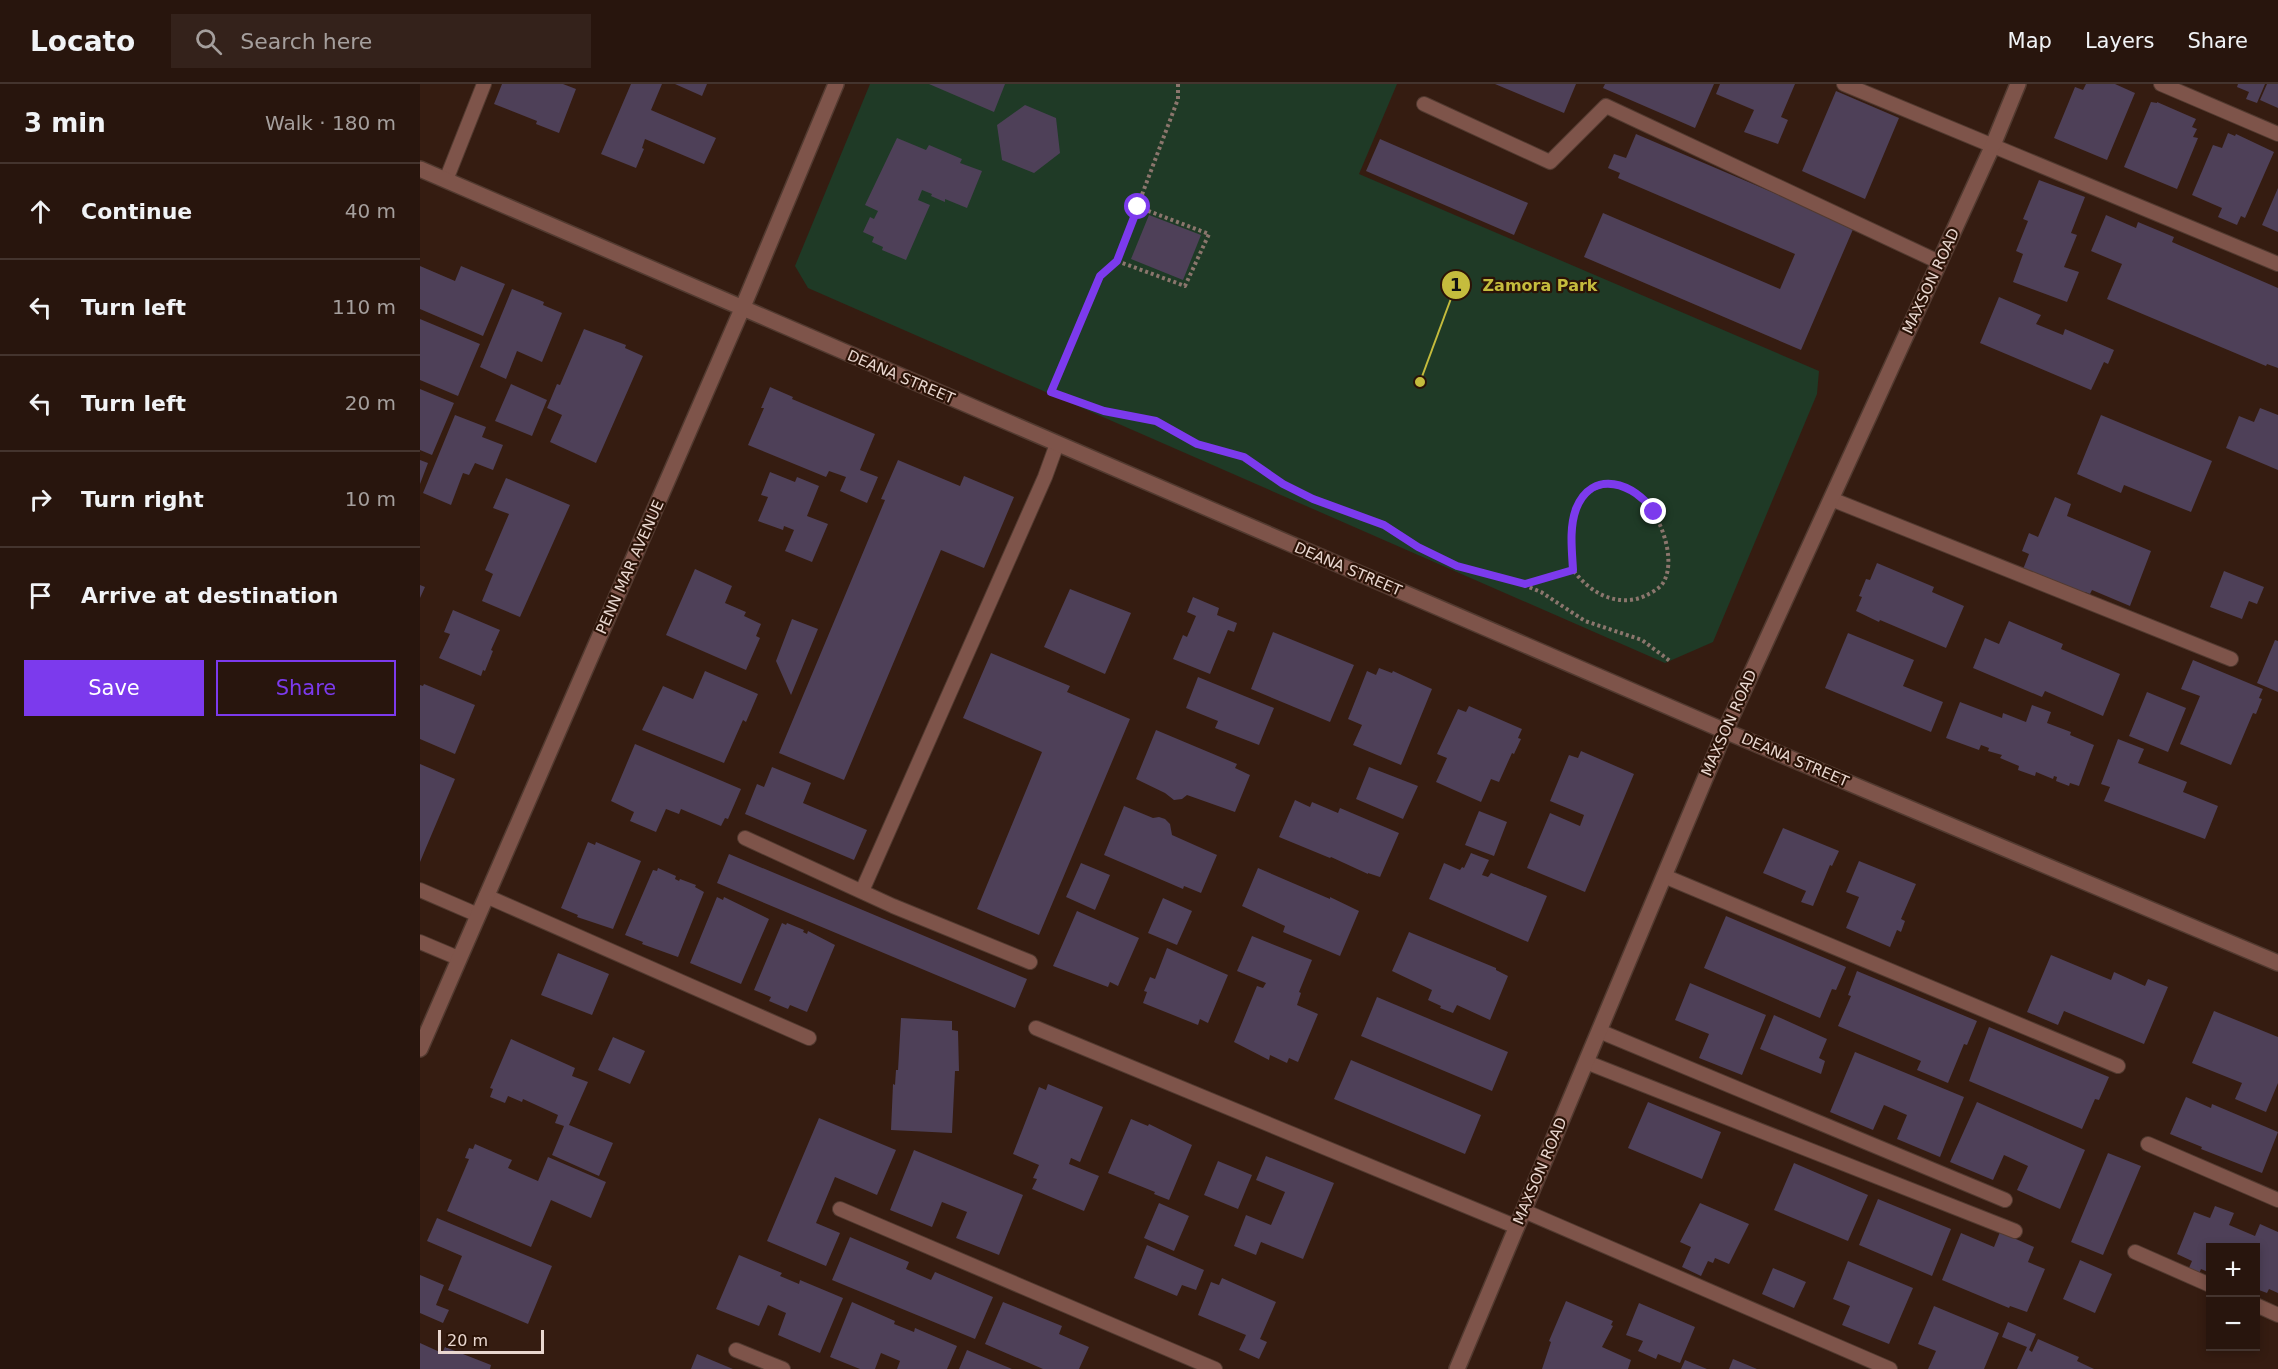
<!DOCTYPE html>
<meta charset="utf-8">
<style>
:root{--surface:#28150d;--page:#34221b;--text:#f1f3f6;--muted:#a59f9d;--line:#44342e;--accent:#7c3aed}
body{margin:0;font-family:"DejaVu Sans",sans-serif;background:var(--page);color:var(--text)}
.controls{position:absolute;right:18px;bottom:18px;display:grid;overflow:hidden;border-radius:0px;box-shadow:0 3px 9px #0003}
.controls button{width:54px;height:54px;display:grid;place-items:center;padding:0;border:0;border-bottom:2px solid var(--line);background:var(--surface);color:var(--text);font:30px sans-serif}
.scale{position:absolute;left:18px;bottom:15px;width:106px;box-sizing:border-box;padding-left:6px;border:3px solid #e9d7d0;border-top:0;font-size:16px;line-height:21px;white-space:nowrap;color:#e9d7d0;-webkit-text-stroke:4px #2b1307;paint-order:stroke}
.stop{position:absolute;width:18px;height:18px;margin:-14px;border:4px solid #7c3aed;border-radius:50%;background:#fff}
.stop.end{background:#7c3aed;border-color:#fff;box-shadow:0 2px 6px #0008}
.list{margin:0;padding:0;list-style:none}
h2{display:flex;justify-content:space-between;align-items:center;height:78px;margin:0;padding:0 24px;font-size:26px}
h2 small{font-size:20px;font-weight:400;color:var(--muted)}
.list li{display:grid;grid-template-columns:39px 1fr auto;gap:18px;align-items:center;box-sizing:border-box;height:96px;padding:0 24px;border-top:2px solid var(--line)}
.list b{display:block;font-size:22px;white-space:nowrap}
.list em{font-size:20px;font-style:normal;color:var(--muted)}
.actions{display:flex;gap:12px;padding:18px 24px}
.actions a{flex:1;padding:14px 0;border:2px solid var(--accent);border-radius:0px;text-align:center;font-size:21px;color:var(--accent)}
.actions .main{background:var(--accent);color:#fff}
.icon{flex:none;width:33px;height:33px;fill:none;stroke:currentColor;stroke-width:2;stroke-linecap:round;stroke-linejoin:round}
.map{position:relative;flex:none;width:1858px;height:1285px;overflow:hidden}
header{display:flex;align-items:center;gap:36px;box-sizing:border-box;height:84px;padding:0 30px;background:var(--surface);border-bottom:2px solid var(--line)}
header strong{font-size:28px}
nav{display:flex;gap:33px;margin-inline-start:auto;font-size:21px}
.search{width:420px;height:54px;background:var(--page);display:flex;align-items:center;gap:15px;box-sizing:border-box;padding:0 21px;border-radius:0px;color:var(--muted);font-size:22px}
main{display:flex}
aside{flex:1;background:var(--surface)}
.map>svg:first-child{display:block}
.green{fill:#1f3a26}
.building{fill:#4e4058}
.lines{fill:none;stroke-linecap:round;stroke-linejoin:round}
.service-casing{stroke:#523a30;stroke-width:16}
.minor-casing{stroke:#523a30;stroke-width:18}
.tertiary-casing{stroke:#523a30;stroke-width:18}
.path{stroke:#8b766d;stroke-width:4;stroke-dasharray:3 3;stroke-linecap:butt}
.service{stroke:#7e544a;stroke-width:14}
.minor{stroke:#7e544a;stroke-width:15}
.tertiary{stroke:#7e544a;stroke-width:15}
.route{stroke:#7c3aed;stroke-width:8}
.labels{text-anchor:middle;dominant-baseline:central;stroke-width:4.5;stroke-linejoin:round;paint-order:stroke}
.street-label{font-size:15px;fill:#e9d7d0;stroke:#2b1307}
.leader{fill:none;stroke:#c5bc3d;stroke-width:2}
.callout-dot{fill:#c5bc3d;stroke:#2b1307;stroke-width:2}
.mark-label{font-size:18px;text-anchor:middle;font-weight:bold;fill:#111}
.callout-label{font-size:16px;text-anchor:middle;font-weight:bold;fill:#c5bc3d;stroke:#2b1307;stroke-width:4.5;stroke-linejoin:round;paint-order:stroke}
</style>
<header>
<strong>Locato</strong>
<div class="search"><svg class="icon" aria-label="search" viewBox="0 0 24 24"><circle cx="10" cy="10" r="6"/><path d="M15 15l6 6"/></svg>Search here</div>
<nav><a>Map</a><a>Layers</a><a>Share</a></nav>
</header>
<main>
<aside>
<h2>3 min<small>Walk · 180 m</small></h2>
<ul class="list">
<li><svg class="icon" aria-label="ahead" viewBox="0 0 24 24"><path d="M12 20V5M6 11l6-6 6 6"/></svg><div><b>Continue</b></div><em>40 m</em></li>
<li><svg class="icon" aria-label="left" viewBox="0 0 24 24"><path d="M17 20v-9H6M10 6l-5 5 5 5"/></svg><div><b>Turn left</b></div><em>110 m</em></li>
<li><svg class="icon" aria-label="left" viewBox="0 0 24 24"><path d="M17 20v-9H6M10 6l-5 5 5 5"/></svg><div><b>Turn left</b></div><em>20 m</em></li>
<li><svg class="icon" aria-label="right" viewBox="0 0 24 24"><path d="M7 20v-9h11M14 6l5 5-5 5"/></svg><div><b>Turn right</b></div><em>10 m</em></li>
<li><svg class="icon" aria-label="arrive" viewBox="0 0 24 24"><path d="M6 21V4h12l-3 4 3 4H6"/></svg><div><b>Arrive at destination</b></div></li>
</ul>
<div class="actions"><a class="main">Save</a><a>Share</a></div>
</aside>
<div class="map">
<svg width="1858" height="1285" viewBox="0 0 1858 1285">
<rect width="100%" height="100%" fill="#351c11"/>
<path class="green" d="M450,0H977L939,90L1399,287L1397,310L1293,558L1245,579L388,204L375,182Z"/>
<path class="building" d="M82,0H143L156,5L139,49L116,40L117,37L74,20Z
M211,0H242L231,26L296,54L284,80L225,55L222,64L224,65L216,84L181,70Z
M255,0H287L282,12Z
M509,0H585L574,28Z
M1075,0H1156L1144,29Z
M1185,0H1294L1275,44L1183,4Z
M1300,0H1375L1361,33L1368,36L1358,60L1324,48L1334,26L1296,10Z
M1666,0H1695L1715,9L1687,76L1634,54L1655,3L1663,6Z
M1818,0H1845L1837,19L1826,15L1829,8L1817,3Z
M1847,0H1858V24L1840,16Z
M1416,7L1479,34L1445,115L1382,87Z
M1731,18L1737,19V18L1776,35L1772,43L1777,45L1773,53L1778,54L1757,105L1704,83Z
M605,21L636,34L640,69L614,89L582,76L577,41Z
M1808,49L1815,52L1816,50L1854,68L1825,134L1821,132L1817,141L1798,133L1802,124L1772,111L1793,61L1802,64Z
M1216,50L1434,143L1381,266L1164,173L1183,129L1360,205L1375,170L1198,94L1200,89L1188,84L1194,70L1206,74Z
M477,54L506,66L509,61L542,75L540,79L562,87L547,124L525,115V118L511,112L512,110L502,106L498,116L510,121L486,176L462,166L463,163L452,158L454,153L443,148L450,133L454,135L458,127L445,121Z
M960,55L1108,119L1094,151L946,87Z
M1619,96L1665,113L1651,149L1657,151L1644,183L1659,188L1647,218L1593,198L1603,170L1596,167L1608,137L1603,135Z
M1858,104V148L1842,141Z
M729,131L781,151L763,196L711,175Z
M1686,131L1716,144L1718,138L1754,153L1752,158L1858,204V284L1847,280L1846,282L1687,215L1702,180L1671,167Z
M0,182L35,197L41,182L85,200L63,252L0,225Z
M92,205L124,218L123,221L142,229L122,278L97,267L86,295L60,283Z
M1579,213L1621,231L1616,240L1643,251L1645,245L1694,266L1688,280L1684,278L1671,306L1560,259Z
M0,235L60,260L38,312L0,296Z
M164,245L206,261L205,264L223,272L176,379L130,358L142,331L127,324L137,300L140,301Z
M91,300L127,316L112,352L75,337Z
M350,303L373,313L372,315L455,350L440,386L458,393L447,419L420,407L426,393L409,387L406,393L328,361L344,324H341Z
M0,305L34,319L12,371L0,366Z
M1840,324L1858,331V386L1806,364L1819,332L1834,338Z
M35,331L66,343L62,353L83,361L73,386L55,379L49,391L43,389L31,421L3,409Z
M1681,331L1792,377L1771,428L1704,401L1701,409L1657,390Z
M0,376L8,379L0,400Z
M478,376L540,402L544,392L594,413L564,484L521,466L424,696L359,669L465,416L461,415Z
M350,388L375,398L377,393L399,402L387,432L408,440L392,478L365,467L374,446L364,442L363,446L338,437L348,413L341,411Z
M86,394L150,421L100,533L62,517L73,490L65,486L89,430L73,424Z
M1635,413L1651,420L1647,432L1731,467L1710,522L1672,506L1670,510L1665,508L1663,513L1602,488L1609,470L1602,467L1609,449L1618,453Z
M1457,479L1514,503L1512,508L1544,522L1526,564L1460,536L1459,538L1436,527L1442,513L1439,512L1446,495L1450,496Z
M275,485L312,502L305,519L326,528L324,532L341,540L336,552L340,554L326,586L246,551Z
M1804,487L1844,503L1837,520L1829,517L1822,535L1790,523Z
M0,501L5,503L0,514Z
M650,505L711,529L685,590L624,563Z
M773,513L799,524L797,531L817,539L814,548L808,546L790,590L753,575L763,551L767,553L776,532L767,528Z
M33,526L80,546L71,566L73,567L65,587L63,586L61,592L19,574L30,550L24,548Z
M372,535L398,545L371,611L356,577Z
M1589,537L1643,560L1641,565L1700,590L1683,632L1625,607L1622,613L1553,584L1565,554L1579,560Z
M853,548L934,581L910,638L831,605Z
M1428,549L1494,576L1483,602L1523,618L1511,648L1405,604Z
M1855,556L1858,557V608L1837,599Z
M571,569L650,602L647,608L710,635L619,851L557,825L622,668L543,634Z
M1773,576L1843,605L1839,614L1842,615L1836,630L1833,629L1811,681L1760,660L1780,612L1761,605Z
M959,584L972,589L973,587L1012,605L981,681L933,661L942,641L928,635L947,587L956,591Z
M285,587L338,610L326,638L323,636L304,679L222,646L243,602L273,615Z
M778,593L854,624L839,661L795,644L798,637L766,624Z
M4,600L55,621L35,670L0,655V601L3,602Z
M1727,608L1766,624L1748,668L1709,652Z
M1540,618L1582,634L1583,629L1606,638L1612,621L1631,628L1627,639L1651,648L1650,651L1674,661L1659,702L1650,699L1649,702L1636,697L1637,693L1634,692L1633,695L1616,688L1615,692L1598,686L1599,682L1580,674L1582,671L1568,667L1569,664L1561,661L1559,666L1526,654Z
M1049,622L1102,645L1098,654L1101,655L1094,670L1092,669L1079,698L1071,695L1061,718L1016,698L1027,674L1017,670L1038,625L1046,628Z
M736,646L817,680L815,684L830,691L815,728L767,711L762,715L754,716L745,709L716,695Z
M1698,655L1724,665L1718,679L1767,698L1763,708L1798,722L1785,755L1684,717L1690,703L1681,700Z
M215,660L321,705L308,735L305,734L301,742L261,725L259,730L246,725L236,748L210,737L214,728L191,717Z
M1161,667L1214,690L1165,808L1107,784L1130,729L1160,742L1164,731L1130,717L1149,671L1158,674Z
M0,680L35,695L0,778Z
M352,683L391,699L383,719L447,746L434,776L325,730L337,700L344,703Z
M949,683L998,702L983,735L936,715Z
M875,716L890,723L892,718L918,729L920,724L979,749L960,793L948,789V790L911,773L910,774L859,753Z
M704,722L733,734L739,733L745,735L750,740L752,751L797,771L781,809L764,802L763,805L684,771Z
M1059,727L1087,738L1074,772L1045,761Z
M1363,744L1419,767L1412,782L1410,781L1393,822L1381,818L1386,807L1343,789Z
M168,758L175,761L176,758L221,777L193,845L157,833L158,831L141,824Z
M1051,769L1069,776L1062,791L1068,793L1071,789L1127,812L1108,858L1009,815L1024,779L1040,786L1042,783L1044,784Z
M309,770L607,895L595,924L297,799Z
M1439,777L1496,800L1481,835L1485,837L1481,848L1477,846L1470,863L1426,844L1439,813L1426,808Z
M661,779L690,791L675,826L646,813Z
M238,784L256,792L255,795L259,797L260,795L276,801L275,803L284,808L258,873L222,860L223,858L205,851L233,786L237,787Z
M838,784L910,815V813L939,827L920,872L863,848L865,842L822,822Z
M297,813L303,816L304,813L349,835L321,900L270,879Z
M743,814L772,827L757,861L728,849Z
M657,827L719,854L698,902L690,898L688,903L633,882Z
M1306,832L1426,883L1416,906L1412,905L1400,934L1284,884Z
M362,839L366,841L367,839L384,846L383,848L387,850L388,847L415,861L387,928L370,921L368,925L349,917L351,913L334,906Z
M989,848L1076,884V886L1088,892L1070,936L1037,921L1033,929L1020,924L1021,922L1008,916L1012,906L972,887Z
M832,852L892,876L879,908L881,909L877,921L898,930L878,978L869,974L867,979L850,971L849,976L814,958L837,902L843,904L846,899L817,887Z
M747,864L808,891L788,939L780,935L778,941L723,919L727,908L724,907L730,893L735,895Z
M138,869L189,890L172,931L121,911Z
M1631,871L1691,896L1694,888L1725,902L1728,895L1748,903L1724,960L1644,927L1638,941L1607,928Z
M1437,887L1557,937L1547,961L1544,960L1528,999L1497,986L1501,977L1418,942L1431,912L1428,911Z
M1270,899L1346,931L1322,991L1279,974L1289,950L1255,936Z
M957,913L1088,968L1072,1007L941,952Z
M1794,927L1858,953V999L1846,1028L1815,1015L1822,999L1772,979Z
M1354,931L1407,955L1399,974L1405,977L1401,990L1340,965Z
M481,934L532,937V946L538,947L539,987H535L532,1049L471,1046L473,1000L475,1001L476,986H478Z
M1569,943L1689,993L1679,1016L1675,1015L1662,1045L1549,997Z
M193,953L225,967L210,1000L178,986Z
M91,955L155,984L152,992L168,998L149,1041L193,1059L179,1092L132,1071L144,1042L135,1039L138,1031L103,1015L102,1018L88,1012L85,1019L70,1013L73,1005L70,1004Z
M1435,968L1544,1013L1520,1073L1477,1055L1487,1031L1464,1021L1453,1046L1410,1028Z
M931,976L1061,1031L1045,1070L914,1015Z
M628,1000L683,1023L660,1078L651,1074L649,1080L679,1092L664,1127L612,1105L617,1095L613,1094L619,1081L593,1070L619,1003L626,1006Z
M1766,1013L1791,1024L1792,1020L1858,1048L1842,1089L1781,1065L1782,1063L1750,1050Z
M1228,1018L1301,1048L1282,1095L1208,1064Z
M1557,1018L1665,1066L1640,1125L1597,1106L1608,1082L1584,1071L1573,1096L1530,1078Z
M399,1034L476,1066L457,1111L415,1093L396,1139L420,1149L406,1182L347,1157Z
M711,1035L728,1042L729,1040L772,1061L749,1116L734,1110L735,1108L688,1089Z
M55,1060L92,1076L88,1084L118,1097L128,1073L186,1098L171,1134L131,1116L111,1163L27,1127L49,1075L45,1074L49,1064L53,1065Z
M494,1066L603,1111L579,1171L536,1154L547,1128L522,1118L512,1143L470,1126Z
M1688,1069L1721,1082L1683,1171L1651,1158Z
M846,1072L914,1099L883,1175L841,1158L836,1171L814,1162L826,1131L851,1141L865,1108L836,1096Z
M798,1077L832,1091L818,1125L784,1111Z
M1374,1079L1448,1111L1428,1157L1354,1126Z
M1458,1115L1531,1145L1512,1192L1439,1161Z
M739,1119L769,1132L754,1167L724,1154Z
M1280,1119L1329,1140L1309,1180L1295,1174L1293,1179L1288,1177L1281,1192L1262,1183L1271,1163L1260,1158Z
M1795,1122L1814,1129L1809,1141L1835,1152L1840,1140L1858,1148V1209L1849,1205L1847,1209L1836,1205V1164H1790V1196L1785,1193L1788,1188L1781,1185L1779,1190L1768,1186L1772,1177L1757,1170L1774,1128L1790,1134Z
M17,1134L132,1182L108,1240L28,1206L42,1172L7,1157Z
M1580,1148L1614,1163L1608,1178L1625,1185L1607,1228L1590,1222L1589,1224L1522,1196L1541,1149L1574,1163Z
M430,1153L489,1178L486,1185L511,1196L515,1188L573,1213L555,1255L412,1196Z
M727,1161L784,1186L776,1206L762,1201L757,1212L714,1194Z
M319,1171L362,1189L360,1192L379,1200L380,1196L423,1214L400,1269L358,1251L366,1229L348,1221L339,1242L296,1225Z
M1660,1176L1692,1190L1675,1229L1643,1215Z
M1428,1177L1493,1204L1469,1260L1422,1241L1430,1222L1413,1215Z
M1353,1184L1386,1198L1374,1224L1342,1210Z
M0,1191L24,1201L16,1221L29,1226L23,1239L0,1229Z
M802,1194L856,1218L840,1255L847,1258L839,1275L819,1266L826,1251L778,1231L791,1198L799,1201Z
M1146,1217L1193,1237L1191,1241L1193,1242L1182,1263L1211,1276L1208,1285H1122L1131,1258L1129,1257Z
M432,1218L475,1237L474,1240L494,1248L495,1244L537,1262L527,1285H477L480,1277L461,1269L455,1285H440L410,1273Z
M583,1218L642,1242L639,1250L669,1263L659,1285H623L565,1260Z
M1219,1219L1275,1243L1260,1279L1238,1270L1236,1275L1218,1267L1223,1257L1206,1251Z
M1514,1222L1579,1249L1564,1285H1508L1516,1267L1498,1260Z
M1588,1238L1616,1250L1609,1266L1612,1268L1618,1255L1659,1273L1657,1277L1674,1285H1597L1607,1263L1582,1253Z
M0,1259L22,1269L25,1263L71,1281L70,1285H0Z
M547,1266L592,1285H539Z
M277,1270L313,1285H271Z
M1313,1275L1337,1285H1309Z
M1265,1276L1287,1285H1261Z"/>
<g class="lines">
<g class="service-casing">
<path id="service" d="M1424,0L1858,180
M1741,0L1858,50
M1004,20L1130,78L1186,22L1519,178
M26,96L64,0
M1411,415L1811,575
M325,754L473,822L610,878
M1244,792L1698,982
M0,806L58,831
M442,807L625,393L637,360
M66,812L389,954
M0,858L38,874
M616,944L1097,1143
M1179,947L1585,1116
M1166,978L1595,1147
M1728,1060L1858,1116
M420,1125L795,1285
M1104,1127L1470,1285
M1715,1168L1790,1201
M1836,1221L1858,1231
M316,1266L363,1285"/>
</g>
<g class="minor-casing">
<path id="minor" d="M0,85L1305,647L1858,879
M0,965L322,225L416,0"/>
</g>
<g class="tertiary-casing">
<path id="tertiary" d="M1037,1285L1305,647L1573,61L1598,0"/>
</g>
<path class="path" d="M758,0V15L697,177L680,192L631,308L684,327L736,337L777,360L824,373L863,400L893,415L964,441L998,463L1037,482L1094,497L1121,508L1165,537L1222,556L1250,577
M697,177L765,202L789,150L718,123
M1106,500L1153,486C1152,457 1146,413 1181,402C1194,397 1209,402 1219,411C1239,427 1258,475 1243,499C1239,505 1231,509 1225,512C1197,524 1170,509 1153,486"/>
<use href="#service" class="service"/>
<use href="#minor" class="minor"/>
<use href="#tertiary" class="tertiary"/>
</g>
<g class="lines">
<path class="route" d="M718,123L697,177L680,192L631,308L684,327L736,337L777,360L824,373L863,400L893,415L964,441L998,463L1037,482L1105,500L1153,486C1152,467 1149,444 1156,425C1172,384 1215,399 1234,428"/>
</g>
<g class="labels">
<g class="street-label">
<text transform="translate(1511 197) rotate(-65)">MAXSON ROAD</text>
<text transform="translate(481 293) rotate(23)">DEANA STREET</text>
<text transform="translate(210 483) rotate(-66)">PENN MAR AVENUE</text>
<text transform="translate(928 485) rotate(23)">DEANA STREET</text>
<text transform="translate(1309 639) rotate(-66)">MAXSON ROAD</text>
<text transform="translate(1375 676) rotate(23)">DEANA STREET</text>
<text transform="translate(1120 1087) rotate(-67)">MAXSON ROAD</text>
</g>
</g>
<path class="leader" d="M1000 298L1036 201"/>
<g class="callout-dot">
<circle cx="1000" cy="298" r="6"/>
<circle cx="1036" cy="201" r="15"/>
</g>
<g class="mark-label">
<text x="1036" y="207">1</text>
</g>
<g class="callout-label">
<text x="1120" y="207">Zamora Park</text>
</g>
</svg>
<div class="controls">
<button>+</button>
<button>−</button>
</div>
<div class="scale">20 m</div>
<div class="stop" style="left:718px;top:123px"></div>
<div class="stop end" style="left:1234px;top:428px"></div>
</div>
</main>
